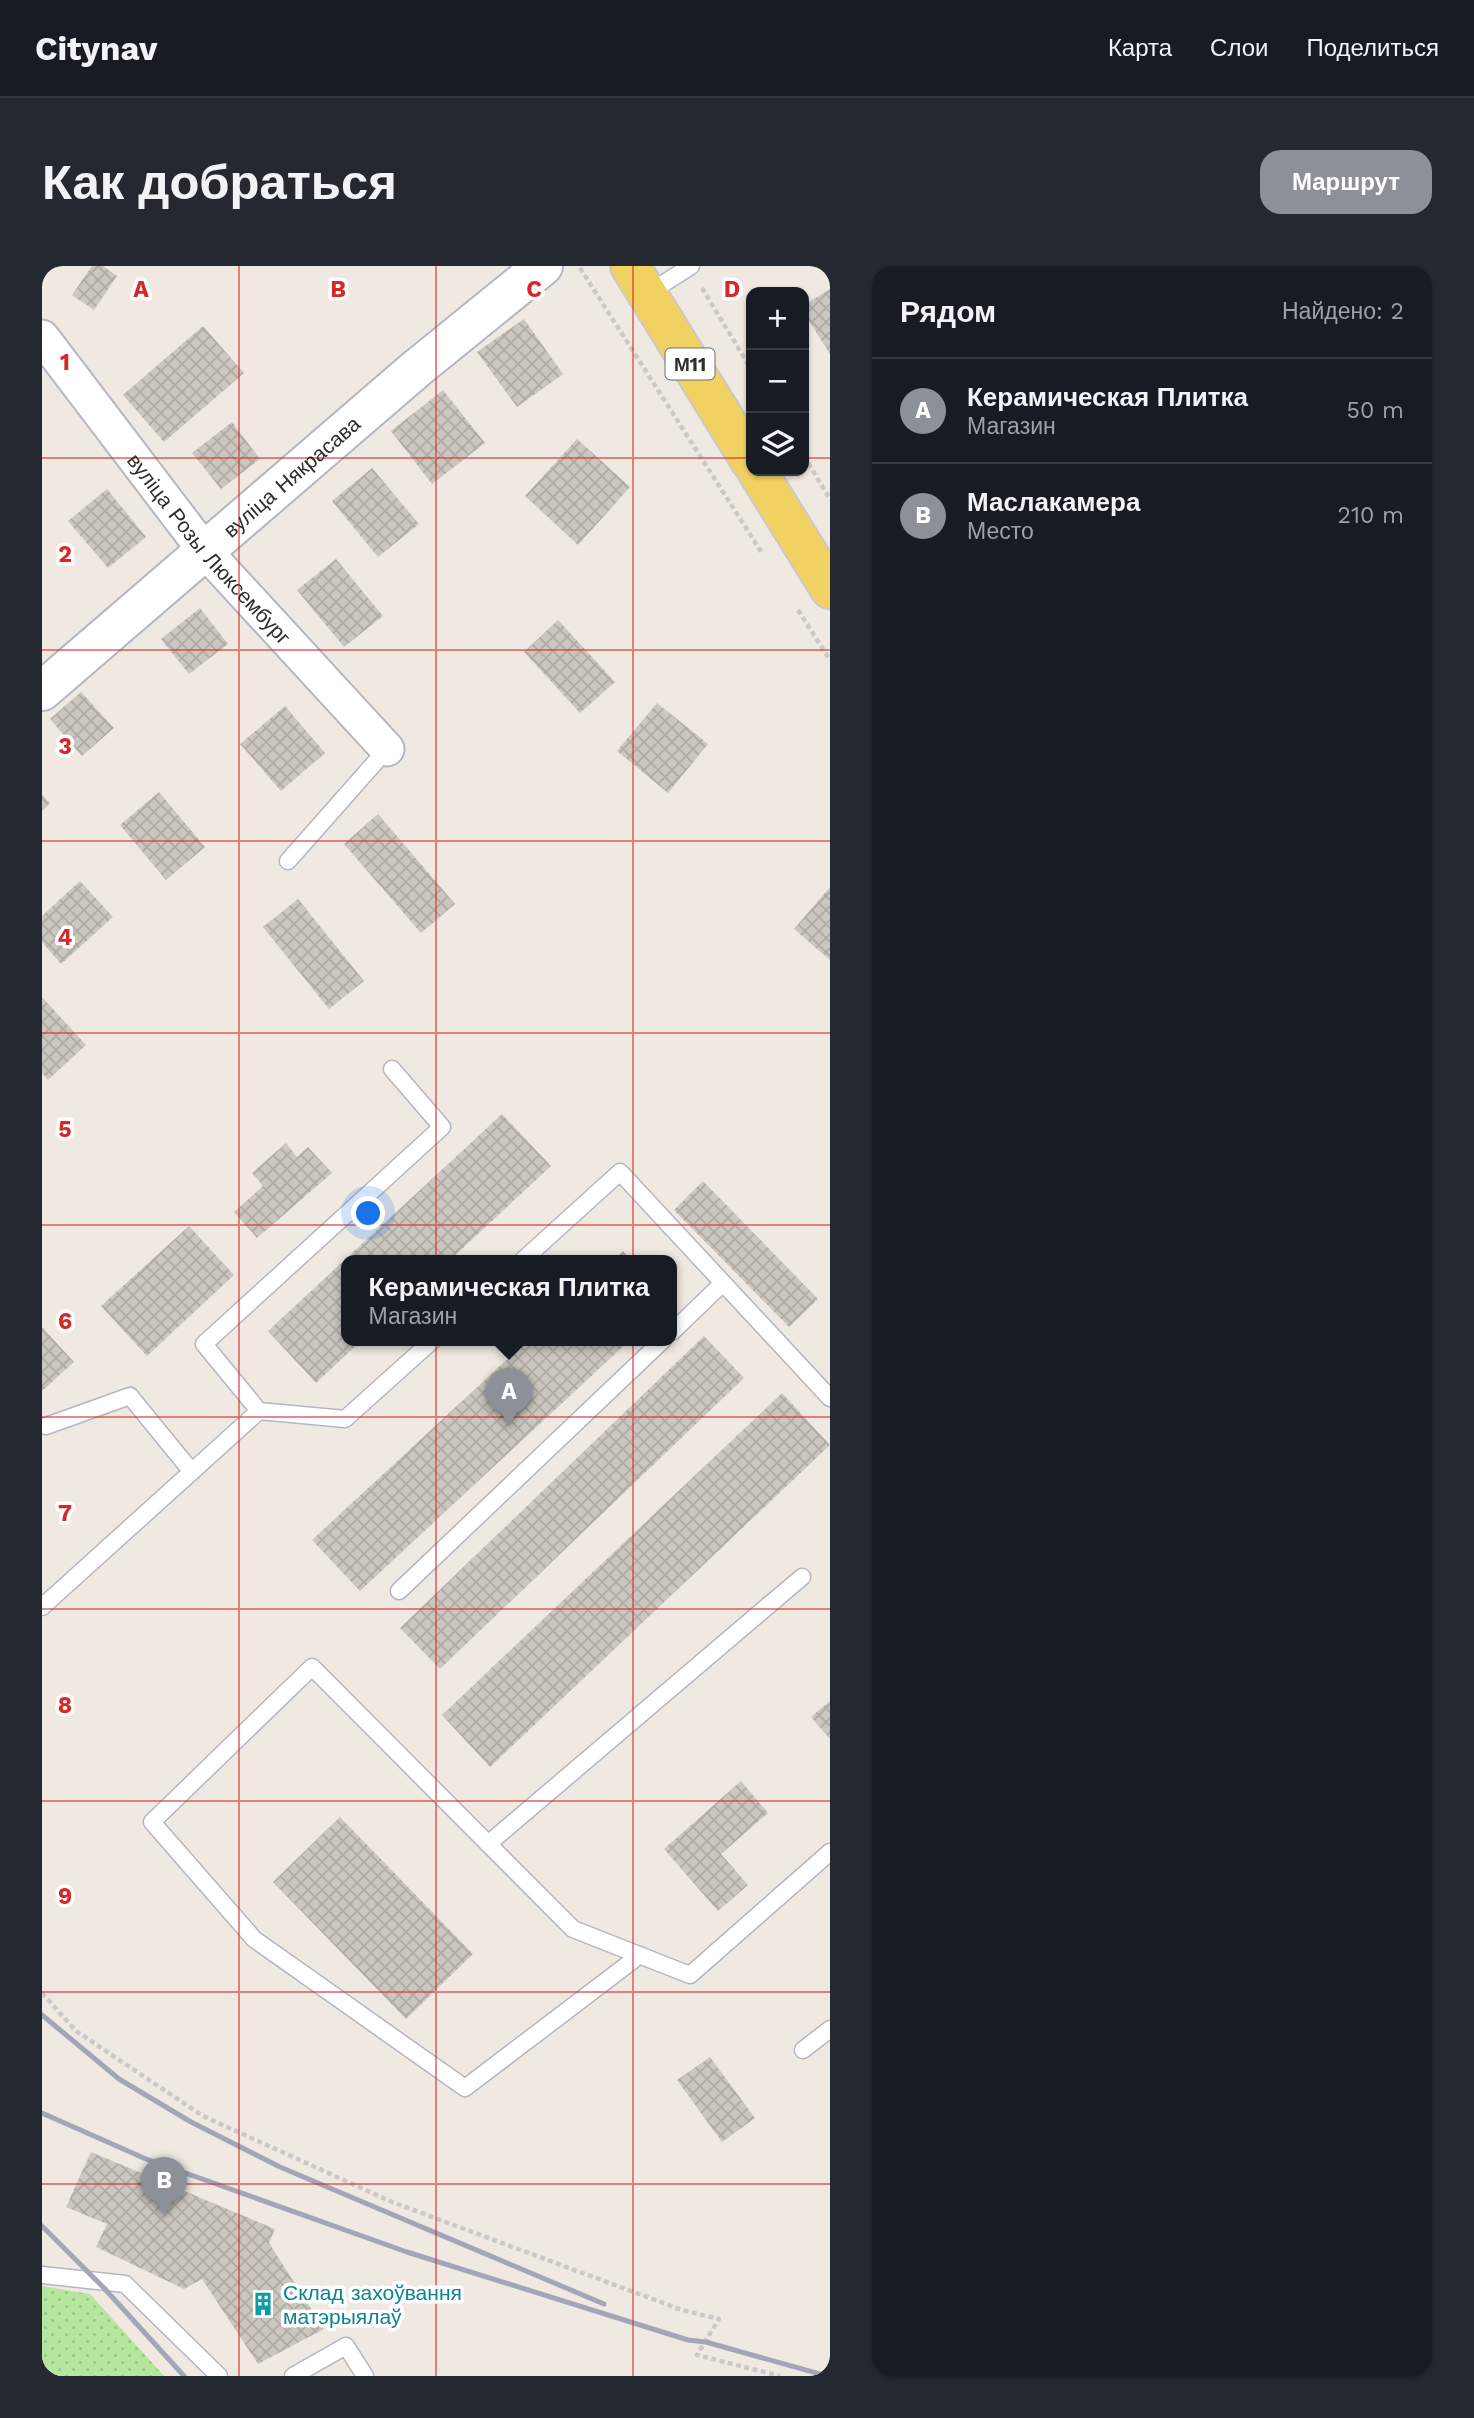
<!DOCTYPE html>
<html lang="ru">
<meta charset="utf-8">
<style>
:root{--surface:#171b24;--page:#242831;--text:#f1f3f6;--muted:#9ea1a6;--line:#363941;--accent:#8c9099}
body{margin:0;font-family:"Work Sans",sans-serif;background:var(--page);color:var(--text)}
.controls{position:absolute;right:21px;top:21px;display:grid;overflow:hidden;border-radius:14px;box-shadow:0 2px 5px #0004}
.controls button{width:63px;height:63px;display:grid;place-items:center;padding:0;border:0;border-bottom:2px solid var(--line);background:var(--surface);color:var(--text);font:35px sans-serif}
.you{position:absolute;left:327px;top:948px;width:24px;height:24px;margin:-18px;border:5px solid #fff;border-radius:50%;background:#1a73e8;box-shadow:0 0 0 10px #1a73e833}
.badge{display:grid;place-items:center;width:46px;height:46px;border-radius:50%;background:var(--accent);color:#fff;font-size:23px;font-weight:700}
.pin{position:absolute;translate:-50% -58px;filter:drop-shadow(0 2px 4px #0008)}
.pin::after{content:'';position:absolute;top:37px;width:24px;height:21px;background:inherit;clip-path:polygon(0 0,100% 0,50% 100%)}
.popup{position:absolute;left:299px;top:989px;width:336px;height:91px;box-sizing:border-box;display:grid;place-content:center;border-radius:14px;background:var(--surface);filter:drop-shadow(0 2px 5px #0005);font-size:23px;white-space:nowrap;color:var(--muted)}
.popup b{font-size:26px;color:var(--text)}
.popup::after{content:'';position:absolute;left:50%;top:100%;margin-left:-14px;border:14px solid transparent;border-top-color:var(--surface)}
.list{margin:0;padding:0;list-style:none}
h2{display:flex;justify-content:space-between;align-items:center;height:91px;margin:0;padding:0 28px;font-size:30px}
h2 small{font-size:23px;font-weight:400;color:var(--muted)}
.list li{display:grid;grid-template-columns:46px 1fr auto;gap:21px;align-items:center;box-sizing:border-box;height:105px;padding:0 28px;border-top:2px solid var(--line)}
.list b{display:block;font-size:26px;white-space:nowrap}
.list p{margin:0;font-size:23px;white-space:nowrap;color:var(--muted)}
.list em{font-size:23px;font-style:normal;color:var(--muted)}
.icon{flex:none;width:38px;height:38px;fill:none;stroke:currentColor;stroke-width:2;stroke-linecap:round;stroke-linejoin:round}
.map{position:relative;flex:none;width:788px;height:2110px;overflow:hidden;border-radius:21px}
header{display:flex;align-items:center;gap:42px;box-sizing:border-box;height:98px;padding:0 35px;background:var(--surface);border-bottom:2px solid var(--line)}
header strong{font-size:33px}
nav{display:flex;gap:38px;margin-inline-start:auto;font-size:24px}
.intro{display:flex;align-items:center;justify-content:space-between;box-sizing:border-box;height:168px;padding:0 42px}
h1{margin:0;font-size:49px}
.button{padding:18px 32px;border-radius:21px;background:var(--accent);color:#fff;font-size:24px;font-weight:700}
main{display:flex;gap:42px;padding:0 42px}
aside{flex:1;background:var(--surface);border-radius:21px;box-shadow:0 2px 5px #0004}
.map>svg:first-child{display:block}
.grass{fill:url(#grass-dots)}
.building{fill:url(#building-cross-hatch)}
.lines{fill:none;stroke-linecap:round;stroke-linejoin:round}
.lane-casing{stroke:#b4b7c1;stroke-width:19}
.street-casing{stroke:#b4b7c1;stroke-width:37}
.secondary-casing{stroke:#b4b7c1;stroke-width:42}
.primary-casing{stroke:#c9c9c9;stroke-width:42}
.path{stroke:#c9c9c9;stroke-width:4.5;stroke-dasharray:5 3.5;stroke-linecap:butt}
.lane{stroke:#fff;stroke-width:16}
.street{stroke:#fff;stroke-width:33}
.secondary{stroke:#fff;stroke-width:38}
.primary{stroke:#f2d163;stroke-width:38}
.rail{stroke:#a3a6b8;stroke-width:5}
.grid{fill:none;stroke:#d62828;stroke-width:2;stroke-opacity:0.55}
.labels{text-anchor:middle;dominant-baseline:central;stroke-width:7;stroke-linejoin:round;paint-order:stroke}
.shield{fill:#fff;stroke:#6d6d6d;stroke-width:2}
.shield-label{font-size:19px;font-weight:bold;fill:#2e2e2e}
.street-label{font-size:21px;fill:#2e2e2e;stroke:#fff}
.culture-label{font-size:21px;fill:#0d838f;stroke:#fff;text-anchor:start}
.grid-label{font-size:23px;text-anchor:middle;font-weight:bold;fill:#d62828;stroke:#fff;stroke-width:7;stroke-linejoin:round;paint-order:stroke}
</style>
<header>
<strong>Citynav</strong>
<nav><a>Карта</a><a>Слои</a><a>Поделиться</a></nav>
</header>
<div class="intro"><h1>Как добраться</h1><a class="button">Маршрут</a></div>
<main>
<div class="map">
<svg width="788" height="2110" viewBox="0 0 788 2110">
<defs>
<pattern id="grass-dots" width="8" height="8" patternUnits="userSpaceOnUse" patternTransform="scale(1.75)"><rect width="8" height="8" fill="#b6e59e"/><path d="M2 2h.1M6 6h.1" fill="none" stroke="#9dc588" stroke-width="1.8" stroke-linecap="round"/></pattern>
<pattern id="building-cross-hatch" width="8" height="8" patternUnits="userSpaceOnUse" patternTransform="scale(1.75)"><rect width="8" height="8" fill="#cbc7bf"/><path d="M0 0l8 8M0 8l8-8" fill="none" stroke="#afaba4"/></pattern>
</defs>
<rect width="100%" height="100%" fill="#efe9e1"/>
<path class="grass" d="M0,2020L48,2028L122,2110H0Z"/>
<path class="building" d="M50,0H61L75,10L52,44L30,29Z
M788,23V88L762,47V39Z
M482,53L521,108L475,141L435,86Z
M161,60L202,107L122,176L81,129Z
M401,124L443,177L390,218L349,165Z
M190,156L218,193L179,223L150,187Z
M535,173L588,221L536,279L483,230Z
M330,202L377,258L336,291L290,235Z
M65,223L104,271L66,302L26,255Z
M294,293L341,350L302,381L255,324Z
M158,342L186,378L147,408L119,373Z
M516,354L573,416L538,447L482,386Z
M39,426L72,462L40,490L8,453Z
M615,437L666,478L626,527L575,485Z
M243,440L283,487L239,525L198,478Z
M117,526L163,581L124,614L78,559Z
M0,529L8,537L0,545Z
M336,548L413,638L379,667L302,578Z
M38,615L71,651L19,698L0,676V650Z
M788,621V694L752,663Z
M256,633L322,715L287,743L221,661Z
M0,731L44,779L6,814L0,807Z
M460,848L509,900L408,994H304V1074H320L274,1117L226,1065Z
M244,877L255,891L266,881L290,907L215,972L192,946L221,920L210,907Z
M661,915L776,1033L747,1061L632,944Z
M147,960L192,1009L105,1090L59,1040Z
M581,985L590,994H572Z
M0,1061L32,1096L0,1125Z
M662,1070L702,1112L398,1403L358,1362Z
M486,1074H588L318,1325L270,1274Z
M740,1127L788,1179L448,1501L400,1449Z
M788,1435V1473L769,1451Z
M699,1515L726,1547L679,1588L706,1619L676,1645L622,1583Z
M298,1551L431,1688L364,1753L231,1616Z
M668,1791L713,1852L680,1876L635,1814Z
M49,1886L233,1963L227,1977L282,2063L216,2098L160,2013L142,2023L54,1981L65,1958L24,1941Z"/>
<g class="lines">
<g class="lane-casing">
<path id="lane" d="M605,28L649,0
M246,595L345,483
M350,803L400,861L162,1078L217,1145L303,1153L391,1074
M481,994L578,906L788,1132
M630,1066L680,1018
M4,1160L88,1130L150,1206
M357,1325L621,1074
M0,1341L217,1145
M446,1578L760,1311
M598,1689L423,1822L212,1673L110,1556L270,1401L531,1663L648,1709L788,1586
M761,1784L788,1763
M0,2009L83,2018L177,2110
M251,2110L304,2080L323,2110"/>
</g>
<g class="street-casing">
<g id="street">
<path id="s1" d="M0,71L162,284L345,483"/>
</g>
</g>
<g class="secondary-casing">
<g id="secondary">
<path id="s2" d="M0,425L374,103L501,0"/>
</g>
</g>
<g class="primary-casing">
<path id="primary" d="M588,0L709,196
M715,205L788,323"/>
</g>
<path class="path" d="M538,2L720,287
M660,22L709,103
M762,190L788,233
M756,344L788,394
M0,1727L34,1765L161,1850L350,1936L640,2044L677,2053L655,2089L738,2110"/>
<use href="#lane" class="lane"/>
<use href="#street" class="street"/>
<use href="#secondary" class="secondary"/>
<use href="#primary" class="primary"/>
<path class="rail" d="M0,1749L77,1813L149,1856L238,1901L562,2038
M0,1847L104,1893L365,1986L646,2074L664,2076L785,2110
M0,1960L62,2022L142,2110"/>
</g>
<path class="grid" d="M197,0V2110M394,0V2110M591,0V2110M0,192H709M762,192H788M0,384H788M0,575H788M0,767H788M0,959H788M0,1151H788M0,1343H788M0,1535H788M0,1726H788M0,1918H788"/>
<defs>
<g id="building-bare" transform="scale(1.89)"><path d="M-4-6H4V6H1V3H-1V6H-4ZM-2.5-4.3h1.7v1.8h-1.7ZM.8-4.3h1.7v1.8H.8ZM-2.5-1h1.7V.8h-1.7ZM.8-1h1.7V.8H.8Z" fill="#0f9aa8" stroke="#fff" stroke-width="2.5" paint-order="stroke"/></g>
</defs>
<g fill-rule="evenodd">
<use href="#building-bare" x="221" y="2038"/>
</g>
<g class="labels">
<rect class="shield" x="623.5" y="82.5" width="49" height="31" rx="5"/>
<g class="shield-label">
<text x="648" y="98">М11</text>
</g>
<g class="street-label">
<text stroke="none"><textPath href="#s2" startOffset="329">вуліца Някрасава</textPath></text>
<text stroke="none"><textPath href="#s1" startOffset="270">вуліца Розы Люксембург</textPath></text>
</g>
<g class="culture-label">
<text x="241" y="2026">Склад захоўвання<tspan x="241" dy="24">матэрыялаў</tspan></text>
</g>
</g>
<g class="grid-label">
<text x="99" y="31">A</text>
<text x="296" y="31">B</text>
<text x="492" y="31">C</text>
<text x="690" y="31">D</text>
<text x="23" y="104">1</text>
<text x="23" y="296">2</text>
<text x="23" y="488">3</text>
<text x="23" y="679">4</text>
<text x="23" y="871">5</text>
<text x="23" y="1063">6</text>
<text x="23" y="1255">7</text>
<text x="23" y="1447">8</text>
<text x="23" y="1638">9</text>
</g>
</svg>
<div class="controls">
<button>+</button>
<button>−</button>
<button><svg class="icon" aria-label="layers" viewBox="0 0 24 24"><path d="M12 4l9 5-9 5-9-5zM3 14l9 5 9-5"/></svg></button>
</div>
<div class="you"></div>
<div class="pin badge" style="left:467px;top:1160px">A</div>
<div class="popup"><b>Керамическая Плитка</b>Магазин</div>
<div class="pin badge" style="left:122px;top:1949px">B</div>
</div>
<aside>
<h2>Рядом<small>Найдено: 2</small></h2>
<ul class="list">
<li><span class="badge">A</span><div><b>Керамическая Плитка</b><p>Магазин</p></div><em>50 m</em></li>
<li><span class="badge">B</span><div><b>Маслакамера</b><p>Место</p></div><em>210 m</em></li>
</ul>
</aside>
</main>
